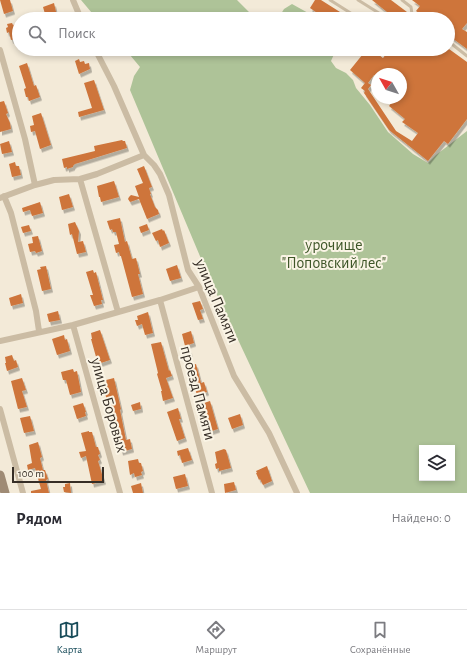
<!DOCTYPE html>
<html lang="ru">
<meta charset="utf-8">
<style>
:root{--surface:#fff;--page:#f7f7f7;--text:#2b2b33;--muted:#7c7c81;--line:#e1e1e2;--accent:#194c5a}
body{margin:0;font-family:"Alegreya Sans",sans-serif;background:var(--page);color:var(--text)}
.controls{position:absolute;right:12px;bottom:12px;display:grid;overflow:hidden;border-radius:0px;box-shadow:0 2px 6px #0003}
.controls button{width:36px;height:36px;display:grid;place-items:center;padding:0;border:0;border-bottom:1px solid var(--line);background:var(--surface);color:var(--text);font:20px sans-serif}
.compass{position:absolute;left:371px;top:68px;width:36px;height:36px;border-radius:50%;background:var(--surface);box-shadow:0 2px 6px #0003;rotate:309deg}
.scale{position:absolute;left:12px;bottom:10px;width:92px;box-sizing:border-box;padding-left:4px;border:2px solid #362e26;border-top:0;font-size:11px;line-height:14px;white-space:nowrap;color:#362e26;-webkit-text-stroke:3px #faf4e5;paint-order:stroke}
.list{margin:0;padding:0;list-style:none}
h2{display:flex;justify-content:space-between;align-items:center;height:52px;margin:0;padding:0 16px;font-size:17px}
h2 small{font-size:13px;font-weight:400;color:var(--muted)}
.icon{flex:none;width:22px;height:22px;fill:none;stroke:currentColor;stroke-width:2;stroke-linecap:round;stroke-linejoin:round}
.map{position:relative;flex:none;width:467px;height:493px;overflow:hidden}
.search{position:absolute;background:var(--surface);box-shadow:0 2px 6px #0003;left:12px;right:12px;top:12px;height:44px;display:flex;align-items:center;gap:10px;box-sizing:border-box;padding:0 14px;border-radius:22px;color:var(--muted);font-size:15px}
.sheet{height:116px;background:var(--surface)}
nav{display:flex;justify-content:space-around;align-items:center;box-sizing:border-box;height:56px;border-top:1px solid var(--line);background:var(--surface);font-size:11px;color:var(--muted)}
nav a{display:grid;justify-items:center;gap:2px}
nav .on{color:var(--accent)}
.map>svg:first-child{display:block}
.green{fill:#aec398;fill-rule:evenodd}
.building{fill:#ce753b;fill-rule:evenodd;filter:url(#shadow)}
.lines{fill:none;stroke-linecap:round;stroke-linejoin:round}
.lane{stroke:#cbbca4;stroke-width:3}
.street{stroke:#cbbca4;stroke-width:6}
.secondary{stroke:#9f8b75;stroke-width:9}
.labels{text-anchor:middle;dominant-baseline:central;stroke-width:4;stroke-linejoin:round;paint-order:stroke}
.park-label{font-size:16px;fill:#3e5628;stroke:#faf4e5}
.street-label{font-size:16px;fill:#362e26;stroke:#faf4e5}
</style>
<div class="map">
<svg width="467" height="493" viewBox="0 0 467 493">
<defs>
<filter id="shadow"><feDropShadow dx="2" dy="3.5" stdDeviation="0" flood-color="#0004"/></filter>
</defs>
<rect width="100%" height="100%" fill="#f3ead8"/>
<path class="green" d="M81,0H237L251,14L261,19H97Z
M292,4L319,19H271L279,17L284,9Z
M125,49H339L335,52L331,61L336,68L346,73L353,80L356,88L370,105L388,132L413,154L428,163L436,155L467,131V493H310L210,280L130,90L134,76L140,67ZM422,448H452V478H422Z"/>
<path class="building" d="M0,0H10L13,11L4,14Z
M315,0H321L340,12L335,19H326L310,8Z
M372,0H391L407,12L402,19H389L392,16Z
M412,0H467V23L462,29L467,32V49L448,35V19H427L416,11L420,6Z
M54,3L57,16L51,18L49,12L45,14L43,7Z
M12,23L13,25L16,24L19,38L11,40L9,32L7,33L6,28L8,27L7,24Z
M367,49H371L383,58L390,49H449L467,62V119L448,144L444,141L428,161L389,130L364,93L365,91L361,88L365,83L350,70ZM377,74H401V98H395L389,106L405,119L402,122L418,133L412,141L396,131L368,89L371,85L368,83L374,75L377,77Z
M79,59L80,62L84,61L85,64L89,63L90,69L79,74L75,61Z
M27,63L34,86L36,85L40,97L29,101L28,97H26L24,89L26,88L19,66Z
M94,80L104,110L79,117L78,112L92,108L84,83Z
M4,101L8,113L6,114L10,123L11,129L0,132V102Z
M41,113L51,145L40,149L35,131L31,132L30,126L34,125L32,116Z
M122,140L123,141H125L127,148L75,164L73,166V167L67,169V167L64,168L62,159L95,151L94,146Z
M9,141L12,152L2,154L0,144Z
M15,162L16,166H19L21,175L12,177L9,164Z
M144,166L152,187L149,188L151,194H150L155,207L158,210L159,214L147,219L139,199L130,202L128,199L129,197L131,195L139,197L135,186L143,183L137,169Z
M114,181L119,197L101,202L100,197H99L97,186Z
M69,194L73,207L62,210L59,197Z
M40,202L43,213L32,216L30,210L23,212L22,208Z
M120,218L125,242L127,241L132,259L136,258L140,274H138L143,294L132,297L121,256H120L119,252L116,253L114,245L119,244L116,232H113L112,229L110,230L107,221Z
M75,222L79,231L78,242L83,241L86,252L77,254L72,234L70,235L68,224Z
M147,224L149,230L141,233L139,227Z
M29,225L31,231L23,233L21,227Z
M162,229L163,231L164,230L169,243L160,247L158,240L156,241L152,233Z
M38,236L42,251L36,253L35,251L30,252L28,244L33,243L32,237Z
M177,265L181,278L170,281L166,269Z
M46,266L51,289L42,291L37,270L41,269L40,267Z
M93,270L94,273L96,272L103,300H101L102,304L94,306L90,295H93L86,272Z
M21,294L23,303L11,306L9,298Z
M200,301L203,309L200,310L203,319L198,320L192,303Z
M58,311L60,320L49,322L47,314Z
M148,312L153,333L145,335L142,324L137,326L135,320H138L137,316Z
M100,330L110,360L98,364L91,339H92L91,333Z
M191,331L194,343L185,346L182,334Z
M64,335L65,340L67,339L70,351L57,355L52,339Z
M161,342L169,371L170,370L172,376L166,378L173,398L163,401L161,391H162L157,374L158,373L151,344Z
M190,350L191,355H189L192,365L196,364L201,383L204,382L207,392L197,395L185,357H183L182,352Z
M12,355L14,361L16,360L18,367L7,371L5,363H6L5,357Z
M73,369L74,372L77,371L81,392L70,395L66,380H63L61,372Z
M22,378L26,390L22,391L27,407L18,409L11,381Z
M114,378L121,409L120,410L126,440L130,439L132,449L121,452L117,435L116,436L111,408L109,409L102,381Z
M210,401L218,429L209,432L201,404Z
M140,402L141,409L133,411L131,405Z
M83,403L86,412H85L86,416L77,419L73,406Z
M178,408L181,419H179L185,438L177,441L167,412Z
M240,414L243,425L232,429L228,418Z
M30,416L34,431L24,433L20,418Z
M89,431V432H92L96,447H98L100,454L98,455L100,460L98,461L104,481L92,484L86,456L81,458L79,452L86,451L81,433Z
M38,442L42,457L40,458L43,470H45L48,479L46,480L49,493H31V491L41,489L35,468L28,470L27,465L32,463L29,445Z
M188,448L192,460L182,463L180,455L178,456L177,451Z
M224,449L226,450L231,468L219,471V468L216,469L215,464L217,463L215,452Z
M138,459L139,463H141L143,471L141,472L142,475L135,477L134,473L130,475L128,461Z
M267,466L272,481L263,485L260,479L259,480L256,473H257L256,471Z
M185,474L188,486L176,489L173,477Z
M234,482L236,490L225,493L224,484Z
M70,483L71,493L64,492L63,487H65V484Z
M141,483L143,493H133L131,486Z"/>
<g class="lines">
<path class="lane" d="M330,0L360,19
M358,0L382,15L379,19
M402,0L411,7L412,14L418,19
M448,41L467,56"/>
<path class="street" d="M73,0L81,19
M95,49L114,86L144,155L154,165L160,174L169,195L188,270L199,287L234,376L269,433L297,493
M0,50L25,139L35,185
M80,179L118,312
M4,196L11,213L36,311L39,331
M0,198L35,185L54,180L80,179L97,174L144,155
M160,300L212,493
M73,325L120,493
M0,341L73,325L160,300L199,287
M0,409L23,493"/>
<path class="secondary" d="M0,475L5,493"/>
</g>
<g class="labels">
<g class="park-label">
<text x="334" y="245">урочище<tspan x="334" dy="18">"Поповский лес"</tspan></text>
</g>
<g class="street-label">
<text transform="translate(217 301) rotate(67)">улица Памяти</text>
<text transform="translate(198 393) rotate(75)">проезд Памяти</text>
<text transform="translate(109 405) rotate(74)">улица Боровых</text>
</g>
</g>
</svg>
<div class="controls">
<button><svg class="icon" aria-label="layers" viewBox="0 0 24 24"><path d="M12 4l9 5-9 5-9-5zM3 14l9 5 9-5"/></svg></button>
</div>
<svg class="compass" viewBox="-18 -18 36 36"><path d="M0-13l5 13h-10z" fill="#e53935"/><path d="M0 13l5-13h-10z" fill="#7c7c81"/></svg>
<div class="scale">100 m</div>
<div class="search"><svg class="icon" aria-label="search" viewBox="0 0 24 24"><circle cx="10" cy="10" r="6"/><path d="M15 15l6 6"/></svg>Поиск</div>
</div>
<section class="sheet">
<h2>Рядом<small>Найдено: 0</small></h2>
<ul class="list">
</ul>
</section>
<nav>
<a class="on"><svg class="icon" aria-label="map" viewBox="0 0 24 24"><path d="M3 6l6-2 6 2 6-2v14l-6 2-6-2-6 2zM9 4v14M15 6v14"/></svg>Карта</a>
<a><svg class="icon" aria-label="directions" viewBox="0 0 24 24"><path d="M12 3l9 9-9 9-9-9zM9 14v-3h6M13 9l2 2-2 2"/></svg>Маршрут</a>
<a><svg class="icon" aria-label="saved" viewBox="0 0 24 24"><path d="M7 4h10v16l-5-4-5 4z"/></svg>Сохранённые</a>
</nav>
